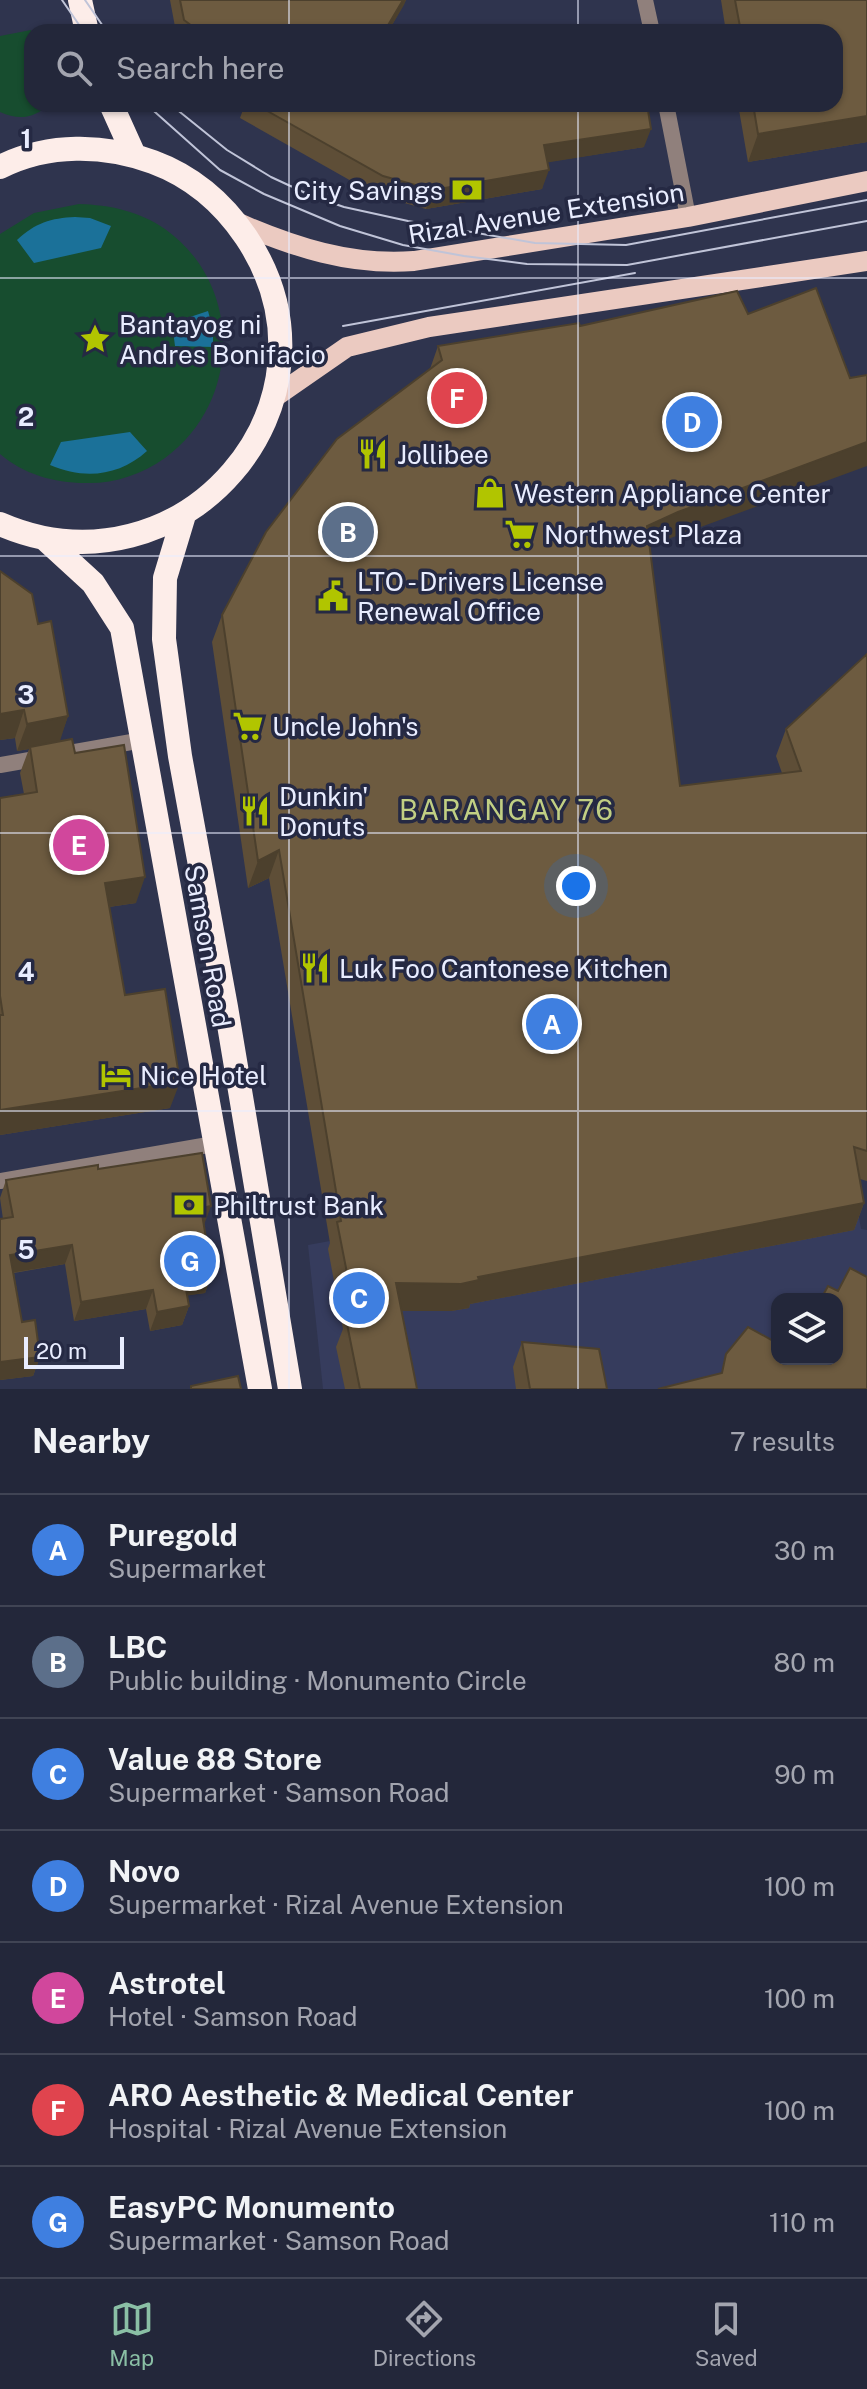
<!DOCTYPE html>
<meta charset="utf-8">
<style>
:root{--surface:#23273a;--page:#2f3345;--text:#f1f3f6;--muted:#a3a5af;--line:#404454;--accent:#8abfa5}
body{margin:0;font-family:"Public Sans",sans-serif;background:var(--page);color:var(--text)}
.controls{position:absolute;right:24px;bottom:24px;display:grid;overflow:hidden;border-radius:16px;box-shadow:0 2px 6px #0004}
.controls button{width:72px;height:72px;display:grid;place-items:center;padding:0;border:0;border-bottom:2px solid var(--line);background:var(--surface);color:var(--text);font:40px sans-serif}
.scale{position:absolute;left:24px;bottom:20px;width:100px;box-sizing:border-box;padding-left:8px;border:4px solid #e9edff;border-top:0;font-size:22px;line-height:28px;white-space:nowrap;color:#e9edff;-webkit-text-stroke:6px #252943;paint-order:stroke}
.you{position:absolute;left:576px;top:886px;width:28px;height:28px;margin:-20px;border:6px solid #fff;border-radius:50%;background:#1a73e8;box-shadow:0 0 0 12px #1a73e833}
.badge{display:grid;place-items:center;width:52px;height:52px;border-radius:50%;background:var(--accent);color:#fff;font-size:26px;font-weight:700}
.pin{position:absolute;translate:-50% -50%;border:4px solid #fff;box-shadow:0 2px 8px #0006}
.list{margin:0;padding:0;list-style:none}
h2{display:flex;justify-content:space-between;align-items:center;height:104px;margin:0;padding:0 32px;font-size:34px}
h2 small{font-size:26px;font-weight:400;color:var(--muted)}
.list li{display:grid;grid-template-columns:52px 1fr auto;gap:24px;align-items:center;box-sizing:border-box;height:112px;padding:0 32px;border-top:2px solid var(--line)}
.list b{display:block;font-size:30px;white-space:nowrap}
.list p{margin:0;font-size:26px;white-space:nowrap;color:var(--muted)}
.list em{font-size:26px;font-style:normal;color:var(--muted)}
.icon{flex:none;width:44px;height:44px;fill:none;stroke:currentColor;stroke-width:2;stroke-linecap:round;stroke-linejoin:round}
.map{position:relative;flex:none;width:867px;height:1389px;overflow:hidden}
.search{position:absolute;background:var(--surface);box-shadow:0 2px 6px #0004;left:24px;right:24px;top:24px;height:88px;display:flex;align-items:center;gap:20px;box-sizing:border-box;padding:0 28px;border-radius:24px;color:var(--muted);font-size:30px}
.sheet{height:888px;background:var(--surface)}
nav{display:flex;justify-content:space-around;align-items:center;box-sizing:border-box;height:112px;border-top:2px solid var(--line);background:var(--surface);font-size:22px;color:var(--muted)}
nav a{display:grid;justify-items:center;gap:4px}
nav .on{color:var(--accent)}
.map>svg:first-child{display:block}
.built{fill:#363c5d;fill-rule:evenodd}
.green{fill:#174d2f}
.water{fill:#1b7199}
.lines{fill:none;stroke-linecap:round;stroke-linejoin:round}
.street{stroke:#90807c;stroke-width:16}
.primary{stroke:#ebcac1;stroke-width:20}
.highway{stroke:#fdede9;stroke-width:24}
.tram{stroke:#c0c4d8;stroke-width:2}
.wall{fill:#5e4e37}
.shaded-wall{fill:#4c402d}
.building{fill:#6d5b40;stroke:#4c402d;stroke-width:2}
.grid{fill:none;stroke:#e9edff;stroke-width:2;stroke-opacity:0.55}
.labels{text-anchor:middle;dominant-baseline:central;stroke-width:7;stroke-linejoin:round;paint-order:stroke}
.poi-label{font-size:26px;fill:#e9edff;stroke:#252943;text-anchor:start}
.street-label{font-size:26px;fill:#e9edff;stroke:#252943}
.neighbourhood-label{font-size:28px;letter-spacing:2px;fill:#c1cf83;stroke:#252943}
.grid-label{font-size:26px;text-anchor:middle;font-weight:bold;fill:#e9edff;stroke:#252943;stroke-width:7;stroke-linejoin:round;paint-order:stroke}
</style>
<div class="map">
<svg width="867" height="1389" viewBox="0 0 867 1389">
<rect width="100%" height="100%" fill="#2f344e"/>
<path class="built" d="M847,1147L861,1229L867,1230V1389H323L308,1245ZM777,1299H837V1359H777Z"/>
<path class="green" d="M31,30L32,104H50C34,118 20,121 0,112V36Z
M79,204C110,205 139,211 165,229C244,285 241,403 165,458C141,475 113,484 85,483C54,483 23,474 0,454V234L34,213Z"/>
<path class="water" d="M75,217L90,218L111,226L101,248L34,263L17,240C35,223 51,218 75,217Z
M208,311L213,329V347L175,346L172,323Z
M130,432L147,451C119,476 85,480 50,465L61,442Z"/>
<g class="lines">
<path class="street" d="M645,0L652,32
M666,104L688,217
M0,765L143,740
M0,1181L214,1144"/>
<path class="primary" d="M236,222C293,247 351,266 414,261L688,217L867,181
M272,399L347,347L429,327L867,261"/>
<path class="highway" d="M80,0L87,32
M111,104L134,155
M0,167C48,143 104,144 153,162C191,176 223,203 246,237C356,402 182,603 0,524
M184,515L165,578L164,639L180,756L226,1007L290,1389
M45,539L93,583L122,628L260,1389"/>
<path class="tram" d="M62,0L84,32
M85,0L107,32
M146,104L220,170L264,194L340,226L403,245L464,256L527,264L627,265L867,221
M170,104L227,150L271,177L312,196L344,207L408,221L535,243L626,245L867,200
M343,326L635,273"/>
</g>
<path class="wall" d="M170,0H406L388,32H176Z
M721,0H867V142L748,162L738,104H835V32H726Z
M245,104H402L413,109L644,147L547,162L542,189L426,209L376,195L240,118Z
M438,346L668,539L650,547L680,786L782,773L776,756L786,729L867,654V1181L860,1179L864,1203L854,1230L470,1304L469,1308L451,1311H402L417,1389H345L336,1347L343,1329L328,1249L330,1243L269,878L248,888L212,642L222,615L430,369Z
M0,571L38,624L68,716L59,741L75,753L136,903L109,907L125,995L170,1108L0,1135V798L24,794L20,773L29,749L17,751L15,738L0,740Z
M98,1169L204,1225L212,1274L205,1293L187,1295L189,1306L182,1325L150,1331L146,1309L74,1321L65,1264L14,1273L22,1322L40,1357L33,1376L0,1380V1219H3L0,1198L6,1180Z
M522,1342L607,1389H516L513,1367Z"/>
<path class="shaded-wall" d="M403,0H406L404,5L388,32H384Z
M867,116V142L748,162L758,134Z
M651,129L644,147L538,164L544,145Z
M549,170L542,189L426,209L433,190Z
M867,442V466L668,539L637,553L647,526L678,512Z
M24,710L15,738L0,740V714Z
M68,716L59,744L30,747L29,749L17,751L27,724Z
M279,850L269,878L248,888L258,861Z
M145,877L136,903L95,909L105,883Z
M180,1082L170,1108L0,1135V1110Z
M864,1203L854,1230L470,1304L469,1308L451,1311H386L396,1283L478,1277Z
M211,1206L204,1225L201,1208Z
M72,1245L65,1264L4,1274L10,1255Z
M212,1274L205,1293L178,1297L184,1278Z
M153,1290L146,1309L74,1321L81,1302Z
M189,1306L182,1325L150,1331L157,1312Z
M40,1357L33,1376L0,1380V1362Z"/>
<path class="building" d="M180,0H403L384,32H200L184,20Z
M735,0H867V116L758,134L753,104H835V32H741Z
M634,27L635,32H604Z
M255,104H402L413,109L415,104H647L651,129L544,145L549,170L433,190L383,176Z
M816,288L850,378L867,375V442L678,512L647,526L680,786L801,771L786,729L867,654V1151L854,1147L864,1203L478,1277L479,1280L461,1284L396,1283L417,1389H360L346,1319H356L337,1222L341,1221L279,850L258,861L222,615L266,532L337,439L442,360L438,346L579,323L580,326L737,291L748,314Z
M0,571L32,594L38,624L51,621L68,716L27,724L24,710L0,714Z
M72,739L75,753L124,745L145,877L105,883L125,995L165,989L180,1082L0,1110V1015H3L0,996V798L37,792L30,747Z
M202,1153L211,1206L201,1208L212,1274L184,1278L189,1306L157,1312L153,1290L81,1302L72,1245L10,1255L22,1322L35,1320L40,1357L0,1362V1219L13,1217L6,1180L98,1165V1169Z
M850,1268L867,1277V1389H658L722,1373L726,1354L748,1327L777,1343V1359H837V1299H821L828,1286L838,1291Z
M522,1342L599,1349L607,1389H530Z
M238,1376L241,1389H191V1386Z"/>
<path class="grid" d="M289,0V32M578,0V32M289,104V1389M578,104V1389M0,278H867M0,556H867M0,833H867M0,1111H867"/>
<defs>
<g id="bank-bare" transform="scale(2.4)"><path d="M-6-4H6V4H-6ZM0-2.3a2.3 2.3 0 1 0 0 4.6a2.3 2.3 0 1 0 0-4.6Z" fill="#b1c500" stroke="#252943" stroke-width="2.5" paint-order="stroke"/></g>
<g id="sight-bare" transform="scale(2.4)"><path d="M0-6L1.8-2.2L6-1.7L2.9 1.2L3.7 5.4L0 3.3L-3.7 5.4L-2.9 1.2L-6-1.7L-1.8-2.2Z" fill="#b1c500" stroke="#252943" stroke-width="2.5" paint-order="stroke"/></g>
<g id="restaurant-bare" transform="scale(2.4)"><path d="M-5-6h1v4h1v-4h1v4h1v-4h1v5L-1.5 .5V6h-2V.5L-5-1ZM5-6V6H3V1.5H1.5Q1.5-4 5-6Z" fill="#b1c500" stroke="#252943" stroke-width="2.5" paint-order="stroke"/></g>
<g id="shop-bare" transform="scale(2.4)"><path d="M-5-2.5h2.3a2.7 3.5 0 0 1 5.4 0H5L5.5 6h-11ZM-1.5-2.5h3a1.5 2.3 0 0 0-3 0Z" fill="#b1c500" stroke="#252943" stroke-width="2.5" paint-order="stroke"/></g>
<g id="supermarket-bare" transform="scale(2.4)"><path d="M-6-5.5h2.5l.6 2H6L4.5 2H-2.5L-4.4-4H-6ZM-1.5 3.2a1.3 1.3 0 1 0 .1 0ZM3 3.2a1.3 1.3 0 1 0 .1 0Z" fill="#b1c500" stroke="#252943" stroke-width="2.5" paint-order="stroke"/></g>
<g id="civic-bare" transform="scale(2.4)"><path d="M-.6-6.5H3V-4.5H.6V-3L4-1V1h2V6H-6V1h2V-1L-.6-3ZM-1.2 2.5V6h2.4V2.5Z" fill="#b1c500" stroke="#252943" stroke-width="2.5" paint-order="stroke"/></g>
<g id="hotel-bare" transform="scale(2.4)"><path d="M-6-4.5h1.5V1H6V5H4.5V3h-9V5H-6ZM-4 0a1.8 1.8 0 1 1 3.6 0ZM.5 0V-2.5h3Q6-2.5 6 0Z" fill="#b1c500" stroke="#252943" stroke-width="2.5" paint-order="stroke"/></g>
</defs>
<g fill-rule="evenodd">
<use href="#bank-bare" x="467" y="190"/>
<use href="#sight-bare" x="95" y="339"/>
<use href="#restaurant-bare" x="373" y="454"/>
<use href="#shop-bare" x="490" y="493"/>
<use href="#supermarket-bare" x="520" y="534"/>
<use href="#civic-bare" x="333" y="596"/>
<use href="#supermarket-bare" x="248" y="726"/>
<use href="#restaurant-bare" x="255" y="811"/>
<use href="#restaurant-bare" x="315" y="968"/>
<use href="#hotel-bare" x="116" y="1075"/>
<use href="#bank-bare" x="189" y="1205"/>
</g>
<g class="labels">
<g class="poi-label">
<text x="443" y="190" text-anchor="end">City Savings</text>
<text x="119" y="324">Bantayog ni<tspan x="119" dy="30">Andres Bonifacio</tspan></text>
<text x="397" y="454">Jollibee</text>
<text x="514" y="493">Western Appliance Center</text>
<text x="544" y="534">Northwest Plaza</text>
<text x="357" y="581">LTO - Drivers License<tspan x="357" dy="30">Renewal Office</tspan></text>
<text x="272" y="726">Uncle John's</text>
<text x="279" y="796">Dunkin'<tspan x="279" dy="30">Donuts</tspan></text>
<text x="339" y="968">Luk Foo Cantonese Kitchen</text>
<text x="140" y="1075">Nice Hotel</text>
<text x="213" y="1205">Philtrust Bank</text>
</g>
<g class="street-label">
<text transform="translate(546 213) rotate(-9)">Rizal Avenue Extension</text>
<text transform="translate(208 946) rotate(80)">Samson Road</text>
</g>
<g class="neighbourhood-label">
<text x="507" y="809">BARANGAY 76</text>
</g>
</g>
<g class="grid-label">
<text x="26" y="148">1</text>
<text x="26" y="426">2</text>
<text x="26" y="704">3</text>
<text x="26" y="981">4</text>
<text x="26" y="1259">5</text>
</g>
</svg>
<div class="controls">
<button><svg class="icon" aria-label="layers" viewBox="0 0 24 24"><path d="M12 4l9 5-9 5-9-5zM3 14l9 5 9-5"/></svg></button>
</div>
<div class="scale">20 m</div>
<div class="you"></div>
<div class="pin badge" style="left:552px;top:1024px;background:#3f7fe0">A</div>
<div class="pin badge" style="left:348px;top:532px;background:#5c6f8a">B</div>
<div class="pin badge" style="left:359px;top:1298px;background:#3f7fe0">C</div>
<div class="pin badge" style="left:692px;top:422px;background:#3f7fe0">D</div>
<div class="pin badge" style="left:79px;top:845px;background:#d1479c">E</div>
<div class="pin badge" style="left:457px;top:398px;background:#e0444e">F</div>
<div class="pin badge" style="left:190px;top:1261px;background:#3f7fe0">G</div>
<div class="search"><svg class="icon" aria-label="search" viewBox="0 0 24 24"><circle cx="10" cy="10" r="6"/><path d="M15 15l6 6"/></svg>Search here</div>
</div>
<section class="sheet">
<h2>Nearby<small>7 results</small></h2>
<ul class="list">
<li><span class="badge" style="background:#3f7fe0">A</span><div><b>Puregold</b><p>Supermarket</p></div><em>30 m</em></li>
<li><span class="badge" style="background:#5c6f8a">B</span><div><b>LBC</b><p>Public building · Monumento Circle</p></div><em>80 m</em></li>
<li><span class="badge" style="background:#3f7fe0">C</span><div><b>Value 88 Store</b><p>Supermarket · Samson Road</p></div><em>90 m</em></li>
<li><span class="badge" style="background:#3f7fe0">D</span><div><b>Novo</b><p>Supermarket · Rizal Avenue Extension</p></div><em>100 m</em></li>
<li><span class="badge" style="background:#d1479c">E</span><div><b>Astrotel</b><p>Hotel · Samson Road</p></div><em>100 m</em></li>
<li><span class="badge" style="background:#e0444e">F</span><div><b>ARO Aesthetic &amp; Medical Center</b><p>Hospital · Rizal Avenue Extension</p></div><em>100 m</em></li>
<li><span class="badge" style="background:#3f7fe0">G</span><div><b>EasyPC Monumento</b><p>Supermarket · Samson Road</p></div><em>110 m</em></li>
</ul>
</section>
<nav>
<a class="on"><svg class="icon" aria-label="map" viewBox="0 0 24 24"><path d="M3 6l6-2 6 2 6-2v14l-6 2-6-2-6 2zM9 4v14M15 6v14"/></svg>Map</a>
<a><svg class="icon" aria-label="directions" viewBox="0 0 24 24"><path d="M12 3l9 9-9 9-9-9zM9 14v-3h6M13 9l2 2-2 2"/></svg>Directions</a>
<a><svg class="icon" aria-label="saved" viewBox="0 0 24 24"><path d="M7 4h10v16l-5-4-5 4z"/></svg>Saved</a>
</nav>
